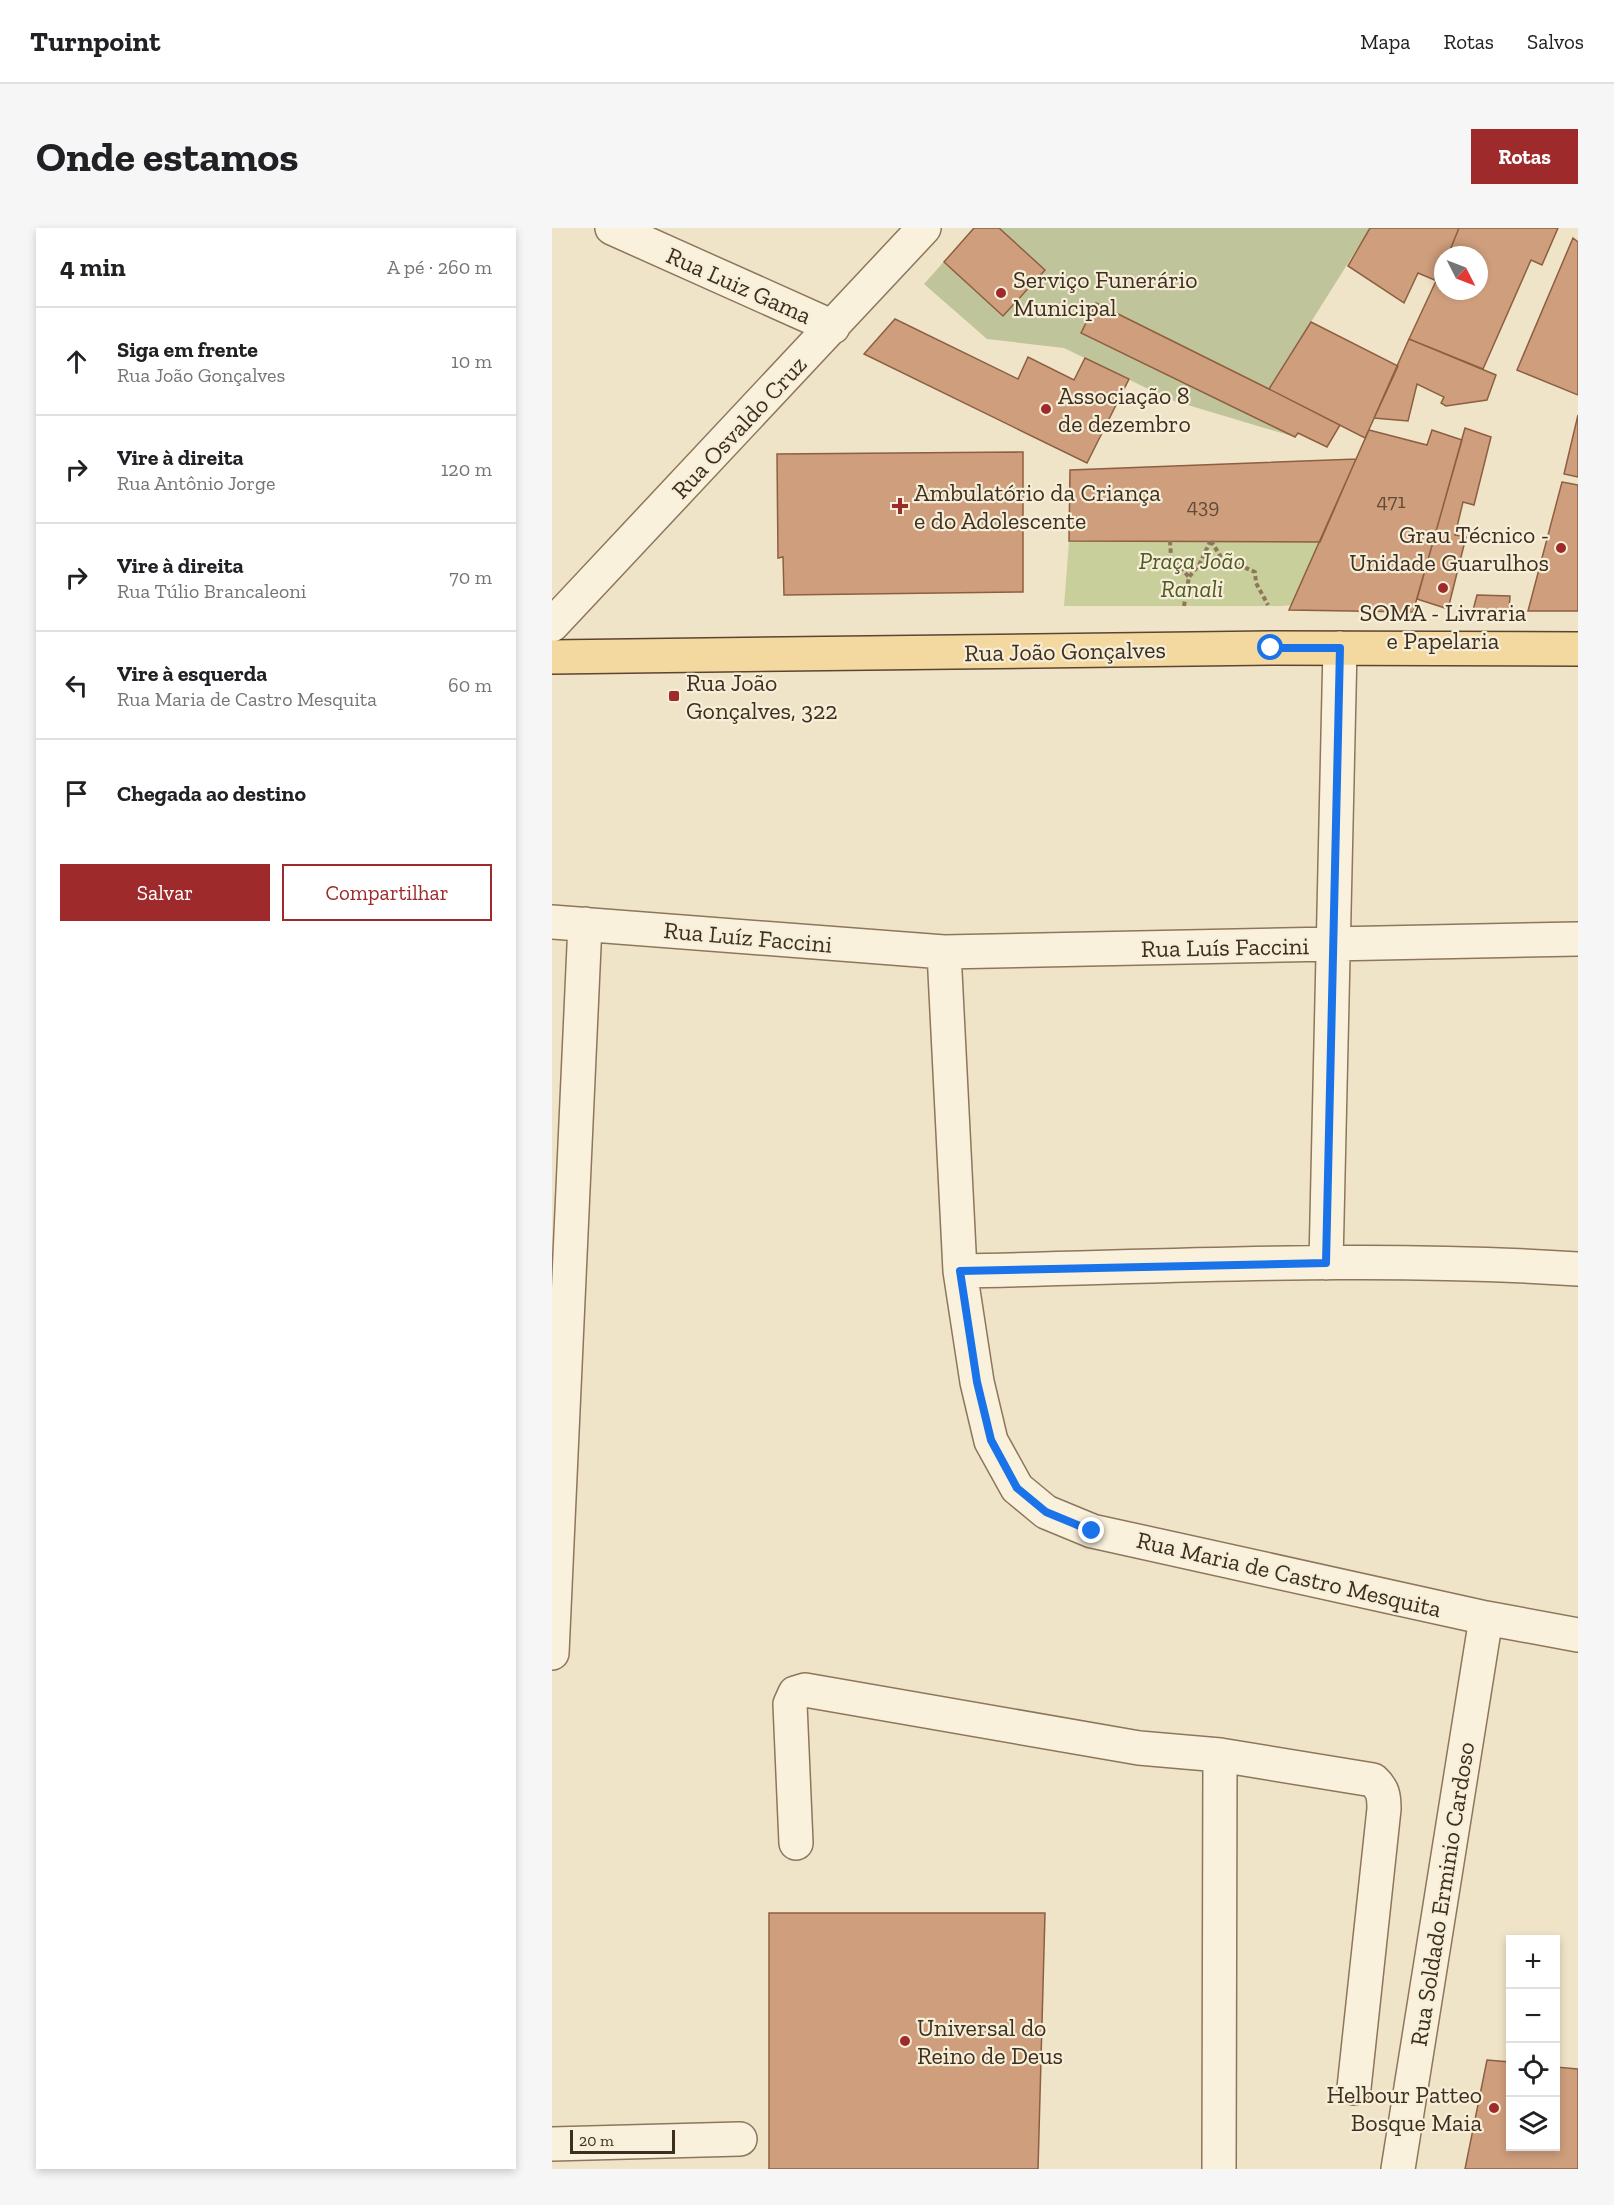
<!DOCTYPE html>
<html lang="pt">
<meta charset="utf-8">
<style>
:root{--surface:#fff;--page:#f6f6f6;--text:#202124;--muted:#757577;--line:#e0e0e0;--accent:#9e2a2b}
body{margin:0;font-family:"Zilla Slab",serif;background:var(--page);color:var(--text)}
.controls{position:absolute;right:18px;bottom:18px;display:grid;overflow:hidden;border-radius:0px;box-shadow:0 3px 9px #0003}
.controls button{width:54px;height:54px;display:grid;place-items:center;padding:0;border:0;border-bottom:2px solid var(--line);background:var(--surface);color:var(--text);font:30px sans-serif}
.compass{position:absolute;left:882px;top:18px;width:54px;height:54px;border-radius:50%;background:var(--surface);box-shadow:0 3px 9px #0003;rotate:132deg}
.scale{position:absolute;left:18px;bottom:15px;width:105px;box-sizing:border-box;padding-left:6px;border:3px solid #3d2e20;border-top:0;font-size:16px;line-height:21px;white-space:nowrap;color:#3d2e20;-webkit-text-stroke:4px #f7eed8;paint-order:stroke}
.stop{position:absolute;width:18px;height:18px;margin:-14px;border:4px solid #1a73e8;border-radius:50%;background:#fff}
.stop.end{background:#1a73e8;border-color:#fff;box-shadow:0 2px 6px #0008}
.list{margin:0;padding:0;list-style:none}
h2{display:flex;justify-content:space-between;align-items:center;height:78px;margin:0;padding:0 24px;font-size:26px}
h2 small{font-size:20px;font-weight:400;color:var(--muted)}
.list li{display:grid;grid-template-columns:39px 1fr auto;gap:18px;align-items:center;box-sizing:border-box;height:108px;padding:0 24px;border-top:2px solid var(--line)}
.list b{display:block;font-size:22px;white-space:nowrap}
.list p{margin:0;font-size:20px;white-space:nowrap;color:var(--muted)}
.list em{font-size:20px;font-style:normal;color:var(--muted)}
.actions{display:flex;gap:12px;padding:18px 24px}
.actions a{flex:1;padding:14px 0;border:2px solid var(--accent);border-radius:0px;text-align:center;font-size:21px;color:var(--accent)}
.actions .main{background:var(--accent);color:#fff}
.icon{flex:none;width:33px;height:33px;fill:none;stroke:currentColor;stroke-width:2;stroke-linecap:round;stroke-linejoin:round}
.map{position:relative;flex:none;width:1026px;height:1941px;overflow:hidden;border-radius:0px}
header{display:flex;align-items:center;gap:36px;box-sizing:border-box;height:84px;padding:0 30px;background:var(--surface);border-bottom:2px solid var(--line)}
header strong{font-size:28px}
nav{display:flex;gap:33px;margin-inline-start:auto;font-size:21px}
.intro{display:flex;align-items:center;justify-content:space-between;box-sizing:border-box;height:144px;padding:0 36px}
h1{margin:0;font-size:42px}
.button{padding:15px 27px;border-radius:0px;background:var(--accent);color:#fff;font-size:21px;font-weight:700}
main{display:flex;gap:36px;padding:0 36px}
aside{flex:1;background:var(--surface);border-radius:0px;box-shadow:0 3px 9px #0003}
.map>svg:first-child{display:block}
.green{fill:#c9cf9b}
.cemetery{fill:#bfc49a}
.building{fill:#cf9f7d;stroke:#8d5f41;stroke-width:1.5}
.lines{fill:none;stroke-linecap:round;stroke-linejoin:round}
.minor-casing{stroke:#8d765c;stroke-width:36}
.major-casing{stroke:#5b4430;stroke-width:36}
.path{stroke:#8d765c;stroke-width:4;stroke-dasharray:4.5 3;stroke-linecap:butt}
.minor{stroke:#faf1dc;stroke-width:33}
.major{stroke:#f3d9a0;stroke-width:33}
.route{stroke:#1a73e8;stroke-width:8}
.poi-dot{fill:#9e2a2b;stroke:#f7eed8;stroke-width:2}
.labels{text-anchor:middle;dominant-baseline:central;stroke-width:4.5;stroke-linejoin:round;paint-order:stroke}
.number-label{font-size:21px;fill:#624a37}
.poi-label{font-size:24px;fill:#3d2e20;stroke:#f7eed8;text-anchor:start}
.street-label{font-size:24px;fill:#3d2e20;stroke:#f7eed8}
.park-label{font-size:24px;font-style:italic;fill:#4d5a26;stroke:#f7eed8}
</style>
<header>
<strong>Turnpoint</strong>
<nav><a>Mapa</a><a>Rotas</a><a>Salvos</a></nav>
</header>
<div class="intro"><h1>Onde estamos</h1><a class="button">Rotas</a></div>
<main>
<aside>
<h2>4 min<small>A pé · 260 m</small></h2>
<ul class="list">
<li><svg class="icon" aria-label="ahead" viewBox="0 0 24 24"><path d="M12 20V5M6 11l6-6 6 6"/></svg><div><b>Siga em frente</b><p>Rua João Gonçalves</p></div><em>10 m</em></li>
<li><svg class="icon" aria-label="right" viewBox="0 0 24 24"><path d="M7 20v-9h11M14 6l5 5-5 5"/></svg><div><b>Vire à direita</b><p>Rua Antônio Jorge</p></div><em>120 m</em></li>
<li><svg class="icon" aria-label="right" viewBox="0 0 24 24"><path d="M7 20v-9h11M14 6l5 5-5 5"/></svg><div><b>Vire à direita</b><p>Rua Túlio Brancaleoni</p></div><em>70 m</em></li>
<li><svg class="icon" aria-label="left" viewBox="0 0 24 24"><path d="M17 20v-9H6M10 6l-5 5 5 5"/></svg><div><b>Vire à esquerda</b><p>Rua Maria de Castro Mesquita</p></div><em>60 m</em></li>
<li><svg class="icon" aria-label="arrive" viewBox="0 0 24 24"><path d="M6 21V4h12l-3 4 3 4H6"/></svg><div><b>Chegada ao destino</b></div></li>
</ul>
<div class="actions"><a class="main">Salvar</a><a>Compartilhar</a></div>
</aside>
<div class="map">
<svg width="1026" height="1941" viewBox="0 0 1026 1941">
<rect width="100%" height="100%" fill="#f0e4c8"/>
<path class="green" d="M517,313L768,314L740,377L731,378H512Z"/>
<path class="cemetery" d="M422,0H818L717,161L788,197L775,219L747,205L743,209L619,172L512,120L435,111L372,56Z"/>
<path class="building" d="M422,0H447L493,42L451,88L392,34Z
M818,0H907L896,27H891V38L885,53L866,45L852,75L796,38Z
M907,0H1006L990,37L979,32L931,141L857,111L891,38V63H927V27H896Z
M1021,10L1026,14V167L965,142Z
M544,75L717,161L788,197L775,219L746,205L743,209L529,105Z
M343,91L466,151L476,129L522,152L533,130L577,151L535,235L312,126Z
M759,94L846,138L813,210L717,161Z
M857,111L944,147L935,172L894,178L889,175L892,169L865,156L856,193L822,190Z
M1026,187V249L1012,246Z
M913,200L939,209L922,277L911,274L903,307L914,309L896,381L865,371Z
M817,202L875,217L880,202L910,212L861,384L737,382Z
M471,224V364L232,367L231,329L226,330L225,226Z
M804,231L768,314L517,313L518,242Z
M1010,254L1026,257V383H976Z
M925,367L958,368L957,383L921,382Z
M217,1685H493L486,1941H217Z
M935,1832L958,1834V1918H1004V1839L1026,1841V1941H913Z"/>
<g class="lines">
<g class="minor-casing">
<path id="minor" d="M60,0L281,99
M0,397L372,0
M0,694L392,724L1026,711
M392,724L408,1043L425,1154L439,1213L465,1260L494,1284L540,1303L934,1390L1026,1407
M774,1035L788,420
M408,1043C614,1039 821,1027 1026,1041
M0,1425L33,696
M244,1615L238,1476L243,1465L253,1462L587,1520L668,1527L821,1552C831,1561 832,1568 832,1581L802,1860
M0,1916L188,1911
M667,1941L668,1527
M846,1941L934,1390"/>
</g>
<g class="major-casing">
<path id="major" d="M0,429L719,420L1026,421"/>
</g>
<path class="path" d="M618,313L619,329L637,349
M659,313L669,329L703,344L704,355L716,377
M632,378L637,349L647,337L658,314"/>
<use href="#minor" class="minor"/>
<use href="#major" class="major"/>
</g>
<g class="lines">
<path class="route" d="M540,1303L494,1284L465,1260L439,1212L425,1154L408,1043L774,1035L788,420H719"/>
</g>
<g class="poi-dot">
<circle cx="449" cy="65" r="6"/>
<circle cx="494" cy="181" r="6"/>
<path d="M345 269h6v6h6v6h-6v6h-6v-6h-6v-6h6z"/>
<circle cx="1009" cy="320" r="6"/>
<circle cx="891" cy="360" r="6"/>
<rect x="116" y="462" width="12" height="12" rx="3"/>
<circle cx="353" cy="1813" r="6"/>
<circle cx="942" cy="1880" r="6"/>
</g>
<g class="labels">
<g class="number-label">
<text x="839" y="272">471</text>
<text x="651" y="277">439</text>
</g>
<g class="poi-label">
<text x="461" y="51">Serviço Funerário<tspan x="461" dy="28">Municipal</tspan></text>
<text x="506" y="167">Associação 8<tspan x="506" dy="28">de dezembro</tspan></text>
<text x="362" y="264">Ambulatório da Criança<tspan x="362" dy="28">e do Adolescente</tspan></text>
<text x="997" y="306" text-anchor="end">Grau Técnico -<tspan x="997" dy="28">Unidade Guarulhos</tspan></text>
<text x="891" y="384" text-anchor="middle">SOMA - Livraria<tspan x="891" dy="28">e Papelaria</tspan></text>
<text x="134" y="454">Rua João<tspan x="134" dy="28">Gonçalves, 322</tspan></text>
<text x="365" y="1799">Universal do<tspan x="365" dy="28">Reino de Deus</tspan></text>
<text x="930" y="1866" text-anchor="end">Helbour Patteo<tspan x="930" dy="28">Bosque Maia</tspan></text>
</g>
<g class="street-label">
<text transform="translate(187 57) rotate(24)">Rua Luiz Gama</text>
<text transform="translate(187 199) rotate(-47)">Rua Osvaldo Cruz</text>
<text transform="translate(513 423) rotate(-1)">Rua João Gonçalves</text>
<text transform="translate(196 709) rotate(5)">Rua Luíz Faccini</text>
<text transform="translate(673 719) rotate(-1)">Rua Luís Faccini</text>
<text transform="translate(737 1346) rotate(13)">Rua Maria de Castro Mesquita</text>
<text transform="translate(890 1666) rotate(-81)">Rua Soldado Erminio Cardoso</text>
</g>
<g class="park-label">
<text x="640" y="332">Praça João<tspan x="640" dy="28">Ranali</tspan></text>
</g>
</g>
</svg>
<div class="controls">
<button>+</button>
<button>−</button>
<button><svg class="icon" aria-label="locate" viewBox="0 0 24 24"><circle cx="12" cy="12" r="6"/><path d="M12 2v4M12 18v4M2 12h4M18 12h4"/></svg></button>
<button><svg class="icon" aria-label="layers" viewBox="0 0 24 24"><path d="M12 4l9 5-9 5-9-5zM3 14l9 5 9-5"/></svg></button>
</div>
<svg class="compass" viewBox="-18 -18 36 36"><path d="M0-13l5 13h-10z" fill="#e53935"/><path d="M0 13l5-13h-10z" fill="#757577"/></svg>
<div class="scale">20 m</div>
<div class="stop" style="left:719px;top:420px"></div>
<div class="stop end" style="left:540px;top:1303px"></div>
</div>
</main>
